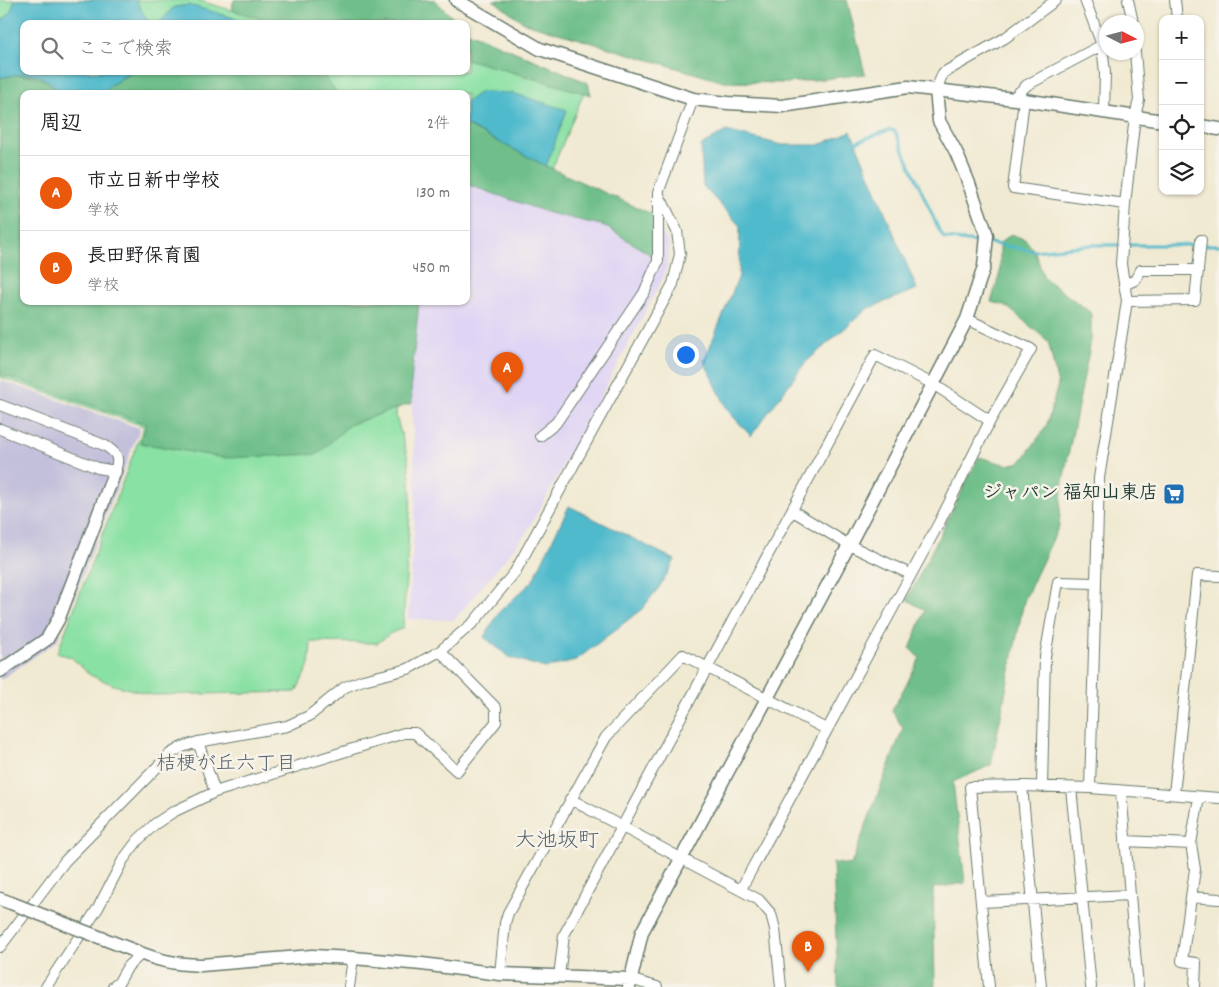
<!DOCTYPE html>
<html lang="ja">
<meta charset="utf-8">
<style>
:root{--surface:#fff;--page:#f2f2f2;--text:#202124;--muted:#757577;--line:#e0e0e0;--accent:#ea580c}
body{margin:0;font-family:Dekko,"Klee One",sans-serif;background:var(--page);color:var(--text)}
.controls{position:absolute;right:15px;top:15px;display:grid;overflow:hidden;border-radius:10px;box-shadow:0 1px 4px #0004}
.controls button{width:45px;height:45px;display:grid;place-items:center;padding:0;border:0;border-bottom:1px solid var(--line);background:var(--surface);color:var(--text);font:25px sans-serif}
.compass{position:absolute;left:1099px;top:15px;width:45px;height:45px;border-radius:50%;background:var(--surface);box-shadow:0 1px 4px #0004;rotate:96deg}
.you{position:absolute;left:685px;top:354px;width:18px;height:18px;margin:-12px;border:4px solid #fff;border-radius:50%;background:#1a73e8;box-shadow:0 0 0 8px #1a73e833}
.badge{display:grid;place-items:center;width:32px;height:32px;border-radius:50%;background:var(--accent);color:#fff;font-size:16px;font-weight:700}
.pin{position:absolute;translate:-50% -41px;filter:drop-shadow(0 1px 2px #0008)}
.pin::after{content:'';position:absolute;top:26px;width:18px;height:15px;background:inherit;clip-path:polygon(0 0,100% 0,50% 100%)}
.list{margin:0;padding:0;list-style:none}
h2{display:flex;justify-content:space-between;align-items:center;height:65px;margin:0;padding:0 20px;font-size:21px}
h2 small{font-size:16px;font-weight:400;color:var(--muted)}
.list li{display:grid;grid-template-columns:32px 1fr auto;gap:15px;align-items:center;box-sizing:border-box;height:75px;padding:0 20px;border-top:1px solid var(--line)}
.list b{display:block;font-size:19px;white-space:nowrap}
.list p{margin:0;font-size:16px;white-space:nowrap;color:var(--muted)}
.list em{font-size:16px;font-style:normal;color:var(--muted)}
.icon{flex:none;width:28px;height:28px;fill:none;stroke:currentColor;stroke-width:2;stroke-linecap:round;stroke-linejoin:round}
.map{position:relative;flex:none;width:1219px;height:987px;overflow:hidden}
.search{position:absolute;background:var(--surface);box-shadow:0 1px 4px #0004;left:20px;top:20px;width:450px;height:55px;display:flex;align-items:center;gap:12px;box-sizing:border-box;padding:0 18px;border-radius:10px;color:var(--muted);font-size:19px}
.panel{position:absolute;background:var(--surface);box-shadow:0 1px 4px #0004;left:20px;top:90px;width:450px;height:215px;border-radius:10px}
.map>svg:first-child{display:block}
.built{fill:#dfd4f5}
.industrial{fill:#c3c0db}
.green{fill:#8ae1a4;stroke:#548f6c}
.forest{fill:#6fbf8a;stroke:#477e5f}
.water{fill:#50bacc;stroke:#387c80}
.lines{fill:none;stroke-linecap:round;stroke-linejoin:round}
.stream{stroke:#50bacc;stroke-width:3}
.minor-casing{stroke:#687a6c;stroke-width:12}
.tertiary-casing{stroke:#687a6c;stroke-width:15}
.minor{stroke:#fff;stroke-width:10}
.tertiary{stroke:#fff;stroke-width:12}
.tertiary-bridge-casing{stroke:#687a6c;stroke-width:15;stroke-linecap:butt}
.tertiary-bridge{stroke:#fff;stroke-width:12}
.labels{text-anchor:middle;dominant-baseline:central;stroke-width:5;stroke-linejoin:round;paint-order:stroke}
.poi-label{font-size:19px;font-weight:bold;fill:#1f3d34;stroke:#f7f3e8;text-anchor:end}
.neighbourhood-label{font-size:20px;fill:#58646d;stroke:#f7f3e8}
.quarter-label{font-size:21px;fill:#58646d;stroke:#f7f3e8}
</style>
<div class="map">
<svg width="1219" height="987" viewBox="0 0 1219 987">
<rect width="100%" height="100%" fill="#f7f3e8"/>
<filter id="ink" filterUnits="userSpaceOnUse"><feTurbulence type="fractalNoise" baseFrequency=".02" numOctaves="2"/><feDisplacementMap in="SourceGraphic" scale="10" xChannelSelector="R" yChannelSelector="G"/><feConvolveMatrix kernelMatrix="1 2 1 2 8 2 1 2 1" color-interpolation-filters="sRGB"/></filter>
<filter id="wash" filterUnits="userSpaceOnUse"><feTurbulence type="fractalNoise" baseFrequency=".0096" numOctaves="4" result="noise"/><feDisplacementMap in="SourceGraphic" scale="20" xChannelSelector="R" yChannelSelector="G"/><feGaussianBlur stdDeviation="1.12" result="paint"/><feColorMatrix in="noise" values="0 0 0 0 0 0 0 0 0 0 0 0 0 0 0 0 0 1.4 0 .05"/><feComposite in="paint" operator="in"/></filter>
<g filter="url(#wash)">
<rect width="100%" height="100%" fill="#f1ead3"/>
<path class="built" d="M466,184L549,213H645L669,242L668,261L664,276L582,432L525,535L454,620L408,619L416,496L411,383L419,301H466Z"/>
<path class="industrial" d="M0,380L140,428L57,641L0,680Z"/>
<path class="green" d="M0,0H197L231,10L234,0H435L459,24H24V71H466V31L588,83L540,198L466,168V94H24V301H406L396,416L408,458L411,495L403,628L389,634L378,643L311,642L309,665L296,692L152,695L114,685L90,675L71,657L57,653L144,426L0,377Z"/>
<path class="forest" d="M234,0H435L459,24H279L232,10Z
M493,0H847L865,74L788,83L724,82L525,23Z
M466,31L588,83L591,95L466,59Z
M134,71H254L255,73L325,77L338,94H102L112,84Z
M15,75C41,76 42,77 61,94H24V301H419L411,383L412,403L349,425L318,454L225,458L140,443L147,424L0,374V78Z
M466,125L546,166L656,216L654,257L605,226L549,213L466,184Z
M1011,234L1026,240L1035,252L1044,278L1091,313V341L1062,486L1059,526L1024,601L991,765L953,782L965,883L933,888L935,987H838L833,863L851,865L903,728L892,711L920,658L910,649L925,610L907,600L979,457L1007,465L1021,462L1046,427L1058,385L1048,341L1005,305L991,302L1000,273V243Z"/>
<path class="water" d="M15,0H136L147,20L152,24H24V71H133L112,84L102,94H61C56,89 50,81 43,78C31,71 13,75 0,78V23L10,13Z
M189,5L231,17L246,24H154L159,23L174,7Z
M480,92L512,93L567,110L546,166L466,125V102Z
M726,131L782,145H819L851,131L917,289L867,309L805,363L751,436L728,411L704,361L739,276L740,226L703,186L701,146Z
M569,506L675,560L660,586L642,609L575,661L545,668L509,657L484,637L500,611L532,582Z"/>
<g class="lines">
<path class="stream" d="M856,142L889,130L895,131L938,228L944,238L984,243
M990,243L1034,251L1092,245H1219"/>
</g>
</g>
<g filter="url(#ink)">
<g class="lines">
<g class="minor-casing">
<path id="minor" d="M1085,0L1102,45L1105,73L1104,112
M1128,0L1133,22
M1175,0L1177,19
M936,90L943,73L1005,38L1056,0
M1012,99L1027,85L1102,45
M1024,100L1013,188L1125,204
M1124,285L1135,280L1141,270H1198
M1127,301L1195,300L1201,240
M0,405L104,445C117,453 120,457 115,471L98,468L0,429
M540,436L556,423L644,293L658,261V193L693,99
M793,511L849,545L910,574
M198,742L215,792
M1022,786L1041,987
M1042,787L1045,657L1058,582L1095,583
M1071,788L1091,987
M1090,788L1099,478L1127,301L1121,264L1125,204L1135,116L1139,100L1135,52
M1121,791L1138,987
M1174,794L1197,575L1219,576
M570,799L759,900L771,914L775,929L781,987
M1125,841L1191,844L1199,797
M1191,844L1195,869L1182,961L1196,963L1195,987
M741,889L940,521L990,421L1031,349L967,319
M1191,897L1219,899
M981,902L1130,895
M0,947L65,861L170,754L182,747L198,742L287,726L309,716L345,687L363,680L408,669L440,651L474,622L515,572L673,284L680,254L677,231L658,193
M500,974L505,923L508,913L606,737L683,655L826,729
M559,977L564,935L875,355L933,384L990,421
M629,979L657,987
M46,987L98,908L123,860L138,840L155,824L173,812L215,792L404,733H415L457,771L496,722V708L440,651
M113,987L119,982L128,966L141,954
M349,987L353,958
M989,987L970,787L1025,786L1090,788L1219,798"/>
</g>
<g class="tertiary-casing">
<path id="tertiary" d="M456,0L540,49L693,99L728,103L782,106L908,87L1024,100L1163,121
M1200,126L1219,129
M0,671L47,639L58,620L115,471
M0,899L11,903
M130,949C156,960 172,964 201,965L312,956L353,958L422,964L500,974L629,979
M629,987L642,932L849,545L967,319L984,267L987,235L968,181L956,152L939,121L936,90"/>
</g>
<use href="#minor" class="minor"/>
<use href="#tertiary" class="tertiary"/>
<g class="tertiary-bridge-casing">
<path id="tertiary-bridge" d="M11,903L130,949"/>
</g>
<use href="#tertiary-bridge" class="tertiary-bridge"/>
</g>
</g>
<defs>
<g id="supermarket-square" transform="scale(1.125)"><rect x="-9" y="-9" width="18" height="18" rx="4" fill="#1f6fb2" stroke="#f7f3e8"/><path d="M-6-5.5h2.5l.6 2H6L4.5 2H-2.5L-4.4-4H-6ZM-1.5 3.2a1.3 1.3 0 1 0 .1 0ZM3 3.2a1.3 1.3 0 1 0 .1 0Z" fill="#fff"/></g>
</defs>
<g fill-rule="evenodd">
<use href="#supermarket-square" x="1174" y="494"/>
</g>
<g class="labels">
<g class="poi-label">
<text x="1158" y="494">ジャパン 福知山東店</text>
</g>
<g class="neighbourhood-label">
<text x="226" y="765">桔梗が丘六丁目</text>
</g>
<g class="quarter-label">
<text x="557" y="842">大池坂町</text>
</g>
</g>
</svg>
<div class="controls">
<button>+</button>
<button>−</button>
<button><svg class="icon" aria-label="locate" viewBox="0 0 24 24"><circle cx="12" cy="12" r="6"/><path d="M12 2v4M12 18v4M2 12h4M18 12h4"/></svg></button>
<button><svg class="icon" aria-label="layers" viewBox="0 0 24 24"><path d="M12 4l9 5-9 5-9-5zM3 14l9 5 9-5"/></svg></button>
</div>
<svg class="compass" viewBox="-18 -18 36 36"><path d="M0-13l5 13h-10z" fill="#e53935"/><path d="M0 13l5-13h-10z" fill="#757577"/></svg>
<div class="you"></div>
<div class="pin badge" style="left:507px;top:393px">A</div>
<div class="pin badge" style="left:808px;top:972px">B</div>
<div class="search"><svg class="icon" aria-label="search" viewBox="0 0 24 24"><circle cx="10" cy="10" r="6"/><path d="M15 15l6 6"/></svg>ここで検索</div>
<section class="panel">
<h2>周辺<small>2件</small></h2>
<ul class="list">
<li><span class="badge">A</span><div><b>市立日新中学校</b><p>学校</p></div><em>130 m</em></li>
<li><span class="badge">B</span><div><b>長田野保育園</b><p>学校</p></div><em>450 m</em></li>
</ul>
</section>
</div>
